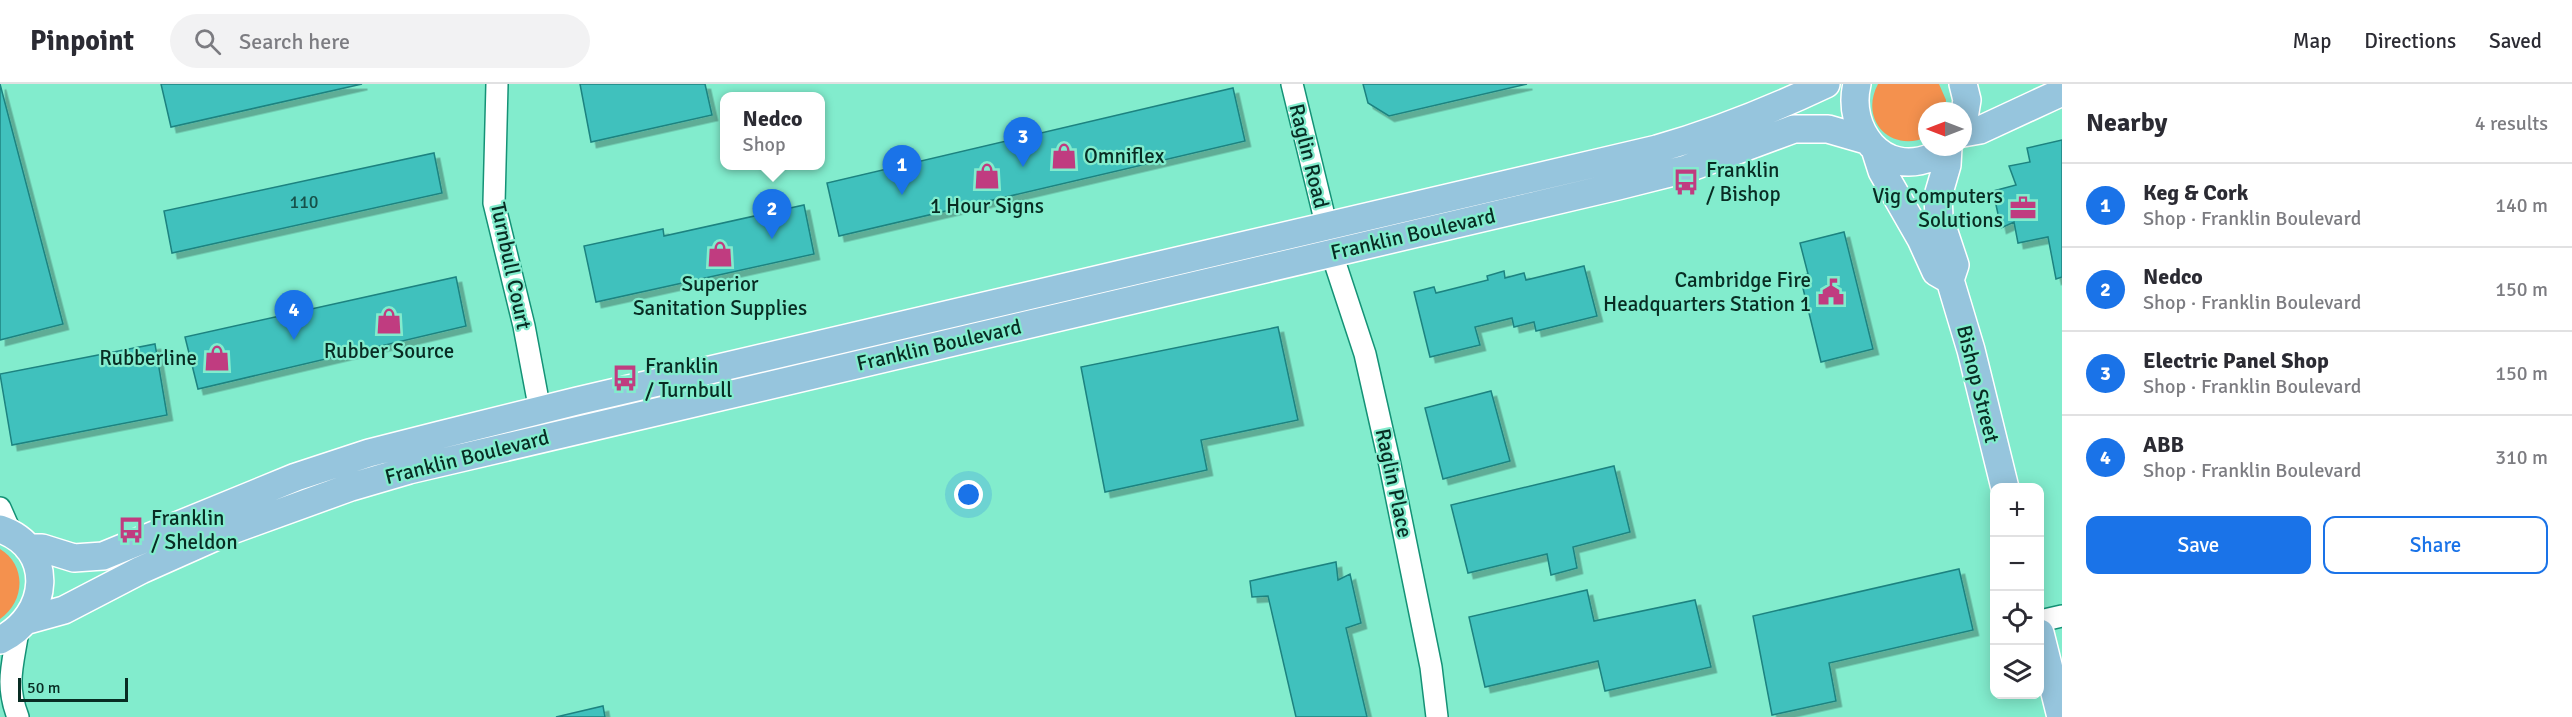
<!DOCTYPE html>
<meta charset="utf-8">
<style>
:root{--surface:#fff;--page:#f2f2f3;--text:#2b2b33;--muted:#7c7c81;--line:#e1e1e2;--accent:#1a73e8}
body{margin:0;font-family:Signika,sans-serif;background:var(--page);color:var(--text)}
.controls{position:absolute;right:18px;bottom:18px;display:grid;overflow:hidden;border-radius:12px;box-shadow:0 3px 15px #0003}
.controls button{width:54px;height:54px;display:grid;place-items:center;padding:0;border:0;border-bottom:2px solid var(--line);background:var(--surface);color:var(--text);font:30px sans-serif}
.compass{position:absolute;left:1918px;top:18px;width:54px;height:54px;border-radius:50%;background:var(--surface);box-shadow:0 3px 15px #0003;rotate:270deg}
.scale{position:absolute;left:18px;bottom:15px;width:110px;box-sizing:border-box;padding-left:6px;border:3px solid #082c23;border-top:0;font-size:16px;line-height:21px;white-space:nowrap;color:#082c23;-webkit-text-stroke:4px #82eccd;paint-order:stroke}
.you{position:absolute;left:969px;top:411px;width:21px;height:21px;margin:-15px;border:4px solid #fff;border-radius:50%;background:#1a73e8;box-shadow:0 0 0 9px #1a73e833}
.badge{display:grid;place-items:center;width:39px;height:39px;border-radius:50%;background:var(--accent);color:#fff;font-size:20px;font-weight:700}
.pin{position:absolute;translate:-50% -50px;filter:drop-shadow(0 2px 3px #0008)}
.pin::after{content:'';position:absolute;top:32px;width:21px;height:18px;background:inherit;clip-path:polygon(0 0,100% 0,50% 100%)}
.popup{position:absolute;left:720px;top:8px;width:105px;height:78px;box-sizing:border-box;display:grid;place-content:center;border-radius:12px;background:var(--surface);filter:drop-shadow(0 2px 4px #0005);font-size:20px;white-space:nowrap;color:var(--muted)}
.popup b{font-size:22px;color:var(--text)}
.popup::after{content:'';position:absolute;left:50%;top:100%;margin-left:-12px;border:12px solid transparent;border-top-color:var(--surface)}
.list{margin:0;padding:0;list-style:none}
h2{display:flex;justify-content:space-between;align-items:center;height:78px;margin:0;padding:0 24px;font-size:26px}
h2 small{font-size:20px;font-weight:400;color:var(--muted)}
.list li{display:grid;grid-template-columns:39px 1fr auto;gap:18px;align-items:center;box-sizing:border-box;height:84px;padding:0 24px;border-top:2px solid var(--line)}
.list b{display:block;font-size:22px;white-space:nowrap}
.list p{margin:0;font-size:20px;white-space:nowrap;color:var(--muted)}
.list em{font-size:20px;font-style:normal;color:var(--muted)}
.actions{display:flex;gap:12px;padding:18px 24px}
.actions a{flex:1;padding:14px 0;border:2px solid var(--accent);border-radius:12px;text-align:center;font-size:21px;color:var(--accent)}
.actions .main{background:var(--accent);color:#fff}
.icon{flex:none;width:33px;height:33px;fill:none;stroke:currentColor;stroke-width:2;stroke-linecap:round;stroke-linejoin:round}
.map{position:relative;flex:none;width:2062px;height:633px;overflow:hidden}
header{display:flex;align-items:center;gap:36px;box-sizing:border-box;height:84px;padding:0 30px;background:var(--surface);border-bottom:2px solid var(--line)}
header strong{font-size:28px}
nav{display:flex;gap:33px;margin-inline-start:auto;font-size:21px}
.search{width:420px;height:54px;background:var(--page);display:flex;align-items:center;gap:15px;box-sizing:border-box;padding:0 21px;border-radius:33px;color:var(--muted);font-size:22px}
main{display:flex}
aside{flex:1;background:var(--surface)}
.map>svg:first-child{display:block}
.green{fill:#f4914e}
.building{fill:#41c1bd;stroke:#1d8380;stroke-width:1.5;filter:url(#shadow)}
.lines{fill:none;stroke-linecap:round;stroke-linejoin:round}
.minor-casing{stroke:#149276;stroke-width:24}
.major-casing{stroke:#fff;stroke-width:30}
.minor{stroke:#fff;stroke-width:21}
.major{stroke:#96c5dd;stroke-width:27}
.labels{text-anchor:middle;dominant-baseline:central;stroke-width:4.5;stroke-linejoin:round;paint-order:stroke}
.number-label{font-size:18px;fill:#16514a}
.poi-label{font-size:21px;fill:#082c23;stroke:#82eccd;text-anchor:start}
.street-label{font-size:21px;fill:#082c23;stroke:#82eccd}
</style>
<header>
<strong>Pinpoint</strong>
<div class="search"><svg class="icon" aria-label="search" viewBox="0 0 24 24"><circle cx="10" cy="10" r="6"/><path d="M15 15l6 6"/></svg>Search here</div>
<nav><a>Map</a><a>Directions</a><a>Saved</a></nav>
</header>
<main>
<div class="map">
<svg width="2062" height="633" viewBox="0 0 2062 633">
<defs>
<filter id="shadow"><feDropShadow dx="5.5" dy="5.5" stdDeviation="0" flood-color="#0004"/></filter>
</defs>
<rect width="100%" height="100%" fill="#82eccd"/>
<path class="green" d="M1878,0H1939L1946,16L1945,27H1927V53C1890,69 1859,36 1878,0Z
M0,465C27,481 25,518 0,535Z"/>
<path class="building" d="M0,0L63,240L0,256Z
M161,0H362L171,43Z
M580,0H705L712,31L591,58Z
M1363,0H1527L1389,32L1368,19Z
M1233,4L1245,57L839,152L827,99Z
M2062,56V193L2056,195L2048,153L2018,159L2014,138L2001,144L1993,107L2016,101L2009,82L2030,78L2027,64Z
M434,69L442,109L172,169L164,127Z
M804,121L814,170L596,218L584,162L663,145L664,152Z
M1844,148L1873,265L1821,278L1800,192L1808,190L1800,159Z
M1584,182L1597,232L1536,247L1534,238L1514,243L1512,234L1475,243L1480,261L1430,273L1414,208L1434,203L1436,209L1488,196L1487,192L1504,187L1505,194L1524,189L1526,196Z
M456,193L466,242L198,305L185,253Z
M1278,243L1298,336L1201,356L1207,386L1105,408L1081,283Z
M155,260L167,331L12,361L0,290Z
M1491,307L1510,377L1443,395L1425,324Z
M1614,382L1630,448L1573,463L1577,484L1551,491L1547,470L1468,489L1451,421Z
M1336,478L1338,496L1350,490L1361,539L1346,544L1367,633H1296L1268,512L1252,513L1250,497Z
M1959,485L1973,546L1829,579L1836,617L1772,631L1753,532Z
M1587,506L1594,537L1695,516L1711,583L1605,607L1598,577L1485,603L1469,533Z
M603,622L605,633H556Z"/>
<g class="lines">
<g class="minor-casing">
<path id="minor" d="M497,0L494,119L524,242L540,327
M1292,0L1327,144
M1332,170L1365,270L1390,381L1431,583L1437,633
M0,424L11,449
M2040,537L2062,532
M18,547C13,580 5,600 18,633"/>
</g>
<g class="major-casing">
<path id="major" d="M1857,0C1846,45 1882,94 1932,73C1937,71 1942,66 1947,63
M1963,40L1967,16L1963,0
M1963,49L1980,46L2062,8
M1948,63L1947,81L1938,112L1939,133L1955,181L1950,196L1971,266L2005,404
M1875,65L1882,87L1921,155L1936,188L1950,196
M0,445C56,464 50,532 0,556
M28,464H42L74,474L103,472L296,393L369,369L440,351L577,317L1657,65C1716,48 1771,26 1826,0
M28,536L64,526L141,486L224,449L351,403L409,386L1618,102L1686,85L1794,45H1828L1866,56
M2040,549L2061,633"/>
</g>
<use href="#minor" class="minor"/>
<use href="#major" class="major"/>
</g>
<defs>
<g id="shop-bare" transform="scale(2.07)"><path d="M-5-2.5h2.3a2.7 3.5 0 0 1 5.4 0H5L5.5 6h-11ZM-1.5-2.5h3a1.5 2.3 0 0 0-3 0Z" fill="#c03c80" stroke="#82eccd" stroke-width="2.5" paint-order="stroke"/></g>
<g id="bus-bare" transform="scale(2.07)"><path d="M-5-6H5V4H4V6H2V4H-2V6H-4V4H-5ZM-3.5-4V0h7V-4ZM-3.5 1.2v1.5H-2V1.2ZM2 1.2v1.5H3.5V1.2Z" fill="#c03c80" stroke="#82eccd" stroke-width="2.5" paint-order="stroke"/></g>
<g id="office-bare" transform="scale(2.07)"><path d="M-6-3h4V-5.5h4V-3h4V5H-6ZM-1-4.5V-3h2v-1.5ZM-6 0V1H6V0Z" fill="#c03c80" stroke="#82eccd" stroke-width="2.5" paint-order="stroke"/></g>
<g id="civic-bare" transform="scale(2.07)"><path d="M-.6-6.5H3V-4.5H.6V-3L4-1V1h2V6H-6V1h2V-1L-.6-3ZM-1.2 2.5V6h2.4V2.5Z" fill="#c03c80" stroke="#82eccd" stroke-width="2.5" paint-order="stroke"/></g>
</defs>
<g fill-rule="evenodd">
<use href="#shop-bare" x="1064" y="72"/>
<use href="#shop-bare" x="987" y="92"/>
<use href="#bus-bare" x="1686" y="98"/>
<use href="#office-bare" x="2023" y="124"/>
<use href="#shop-bare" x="720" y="170"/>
<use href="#civic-bare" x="1831" y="208"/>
<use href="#shop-bare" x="389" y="237"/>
<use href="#shop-bare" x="217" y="274"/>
<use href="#bus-bare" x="625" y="294"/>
<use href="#bus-bare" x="131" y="446"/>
</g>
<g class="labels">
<g class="number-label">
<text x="304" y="118">110</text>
</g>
<g class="poi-label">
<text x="1084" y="72">Omniflex</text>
<text x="1706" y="86">Franklin<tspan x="1706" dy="24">/ Bishop</tspan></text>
<text x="2003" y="112" text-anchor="end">Vig Computers<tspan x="2003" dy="24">Solutions</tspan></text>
<text x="987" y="122" text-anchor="middle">1 Hour Signs</text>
<text x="1811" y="196" text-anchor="end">Cambridge Fire<tspan x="1811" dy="24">Headquarters Station 1</tspan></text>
<text x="720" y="200" text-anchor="middle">Superior<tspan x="720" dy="24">Sanitation Supplies</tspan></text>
<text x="389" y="267" text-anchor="middle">Rubber Source</text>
<text x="197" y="274" text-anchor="end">Rubberline</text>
<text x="645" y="282">Franklin<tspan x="645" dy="24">/ Turnbull</tspan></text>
<text x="151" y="434">Franklin<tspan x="151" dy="24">/ Sheldon</tspan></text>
</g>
<g class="street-label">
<text transform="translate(1309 72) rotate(76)">Raglin Road</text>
<text transform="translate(1413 150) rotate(-13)">Franklin Boulevard</text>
<text transform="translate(511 182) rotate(78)">Turnbull Court</text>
<text transform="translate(939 261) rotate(-13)">Franklin Boulevard</text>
<text transform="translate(1978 300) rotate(76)">Bishop Street</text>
<text transform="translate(467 373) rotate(-14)">Franklin Boulevard</text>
<text transform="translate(1394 399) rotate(78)">Raglin Place</text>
</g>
</g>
</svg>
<div class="controls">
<button>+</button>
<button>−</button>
<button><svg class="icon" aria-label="locate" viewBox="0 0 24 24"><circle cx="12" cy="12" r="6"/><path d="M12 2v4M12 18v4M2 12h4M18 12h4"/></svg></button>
<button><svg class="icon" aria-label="layers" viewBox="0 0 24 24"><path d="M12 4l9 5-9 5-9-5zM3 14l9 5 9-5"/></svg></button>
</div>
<svg class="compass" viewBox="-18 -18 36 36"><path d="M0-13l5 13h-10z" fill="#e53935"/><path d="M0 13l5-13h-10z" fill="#7c7c81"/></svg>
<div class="scale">50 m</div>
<div class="you"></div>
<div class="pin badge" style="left:902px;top:111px">1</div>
<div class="pin badge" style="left:772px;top:155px">2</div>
<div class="popup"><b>Nedco</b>Shop</div>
<div class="pin badge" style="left:1023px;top:83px">3</div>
<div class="pin badge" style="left:294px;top:256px">4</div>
</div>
<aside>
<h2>Nearby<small>4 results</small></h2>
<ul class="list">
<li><span class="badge">1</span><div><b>Keg &amp; Cork</b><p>Shop · Franklin Boulevard</p></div><em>140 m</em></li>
<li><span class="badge">2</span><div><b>Nedco</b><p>Shop · Franklin Boulevard</p></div><em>150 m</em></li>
<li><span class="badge">3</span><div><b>Electric Panel Shop</b><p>Shop · Franklin Boulevard</p></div><em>150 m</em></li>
<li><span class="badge">4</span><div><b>ABB</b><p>Shop · Franklin Boulevard</p></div><em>310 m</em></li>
</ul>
<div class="actions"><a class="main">Save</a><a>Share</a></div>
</aside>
</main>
